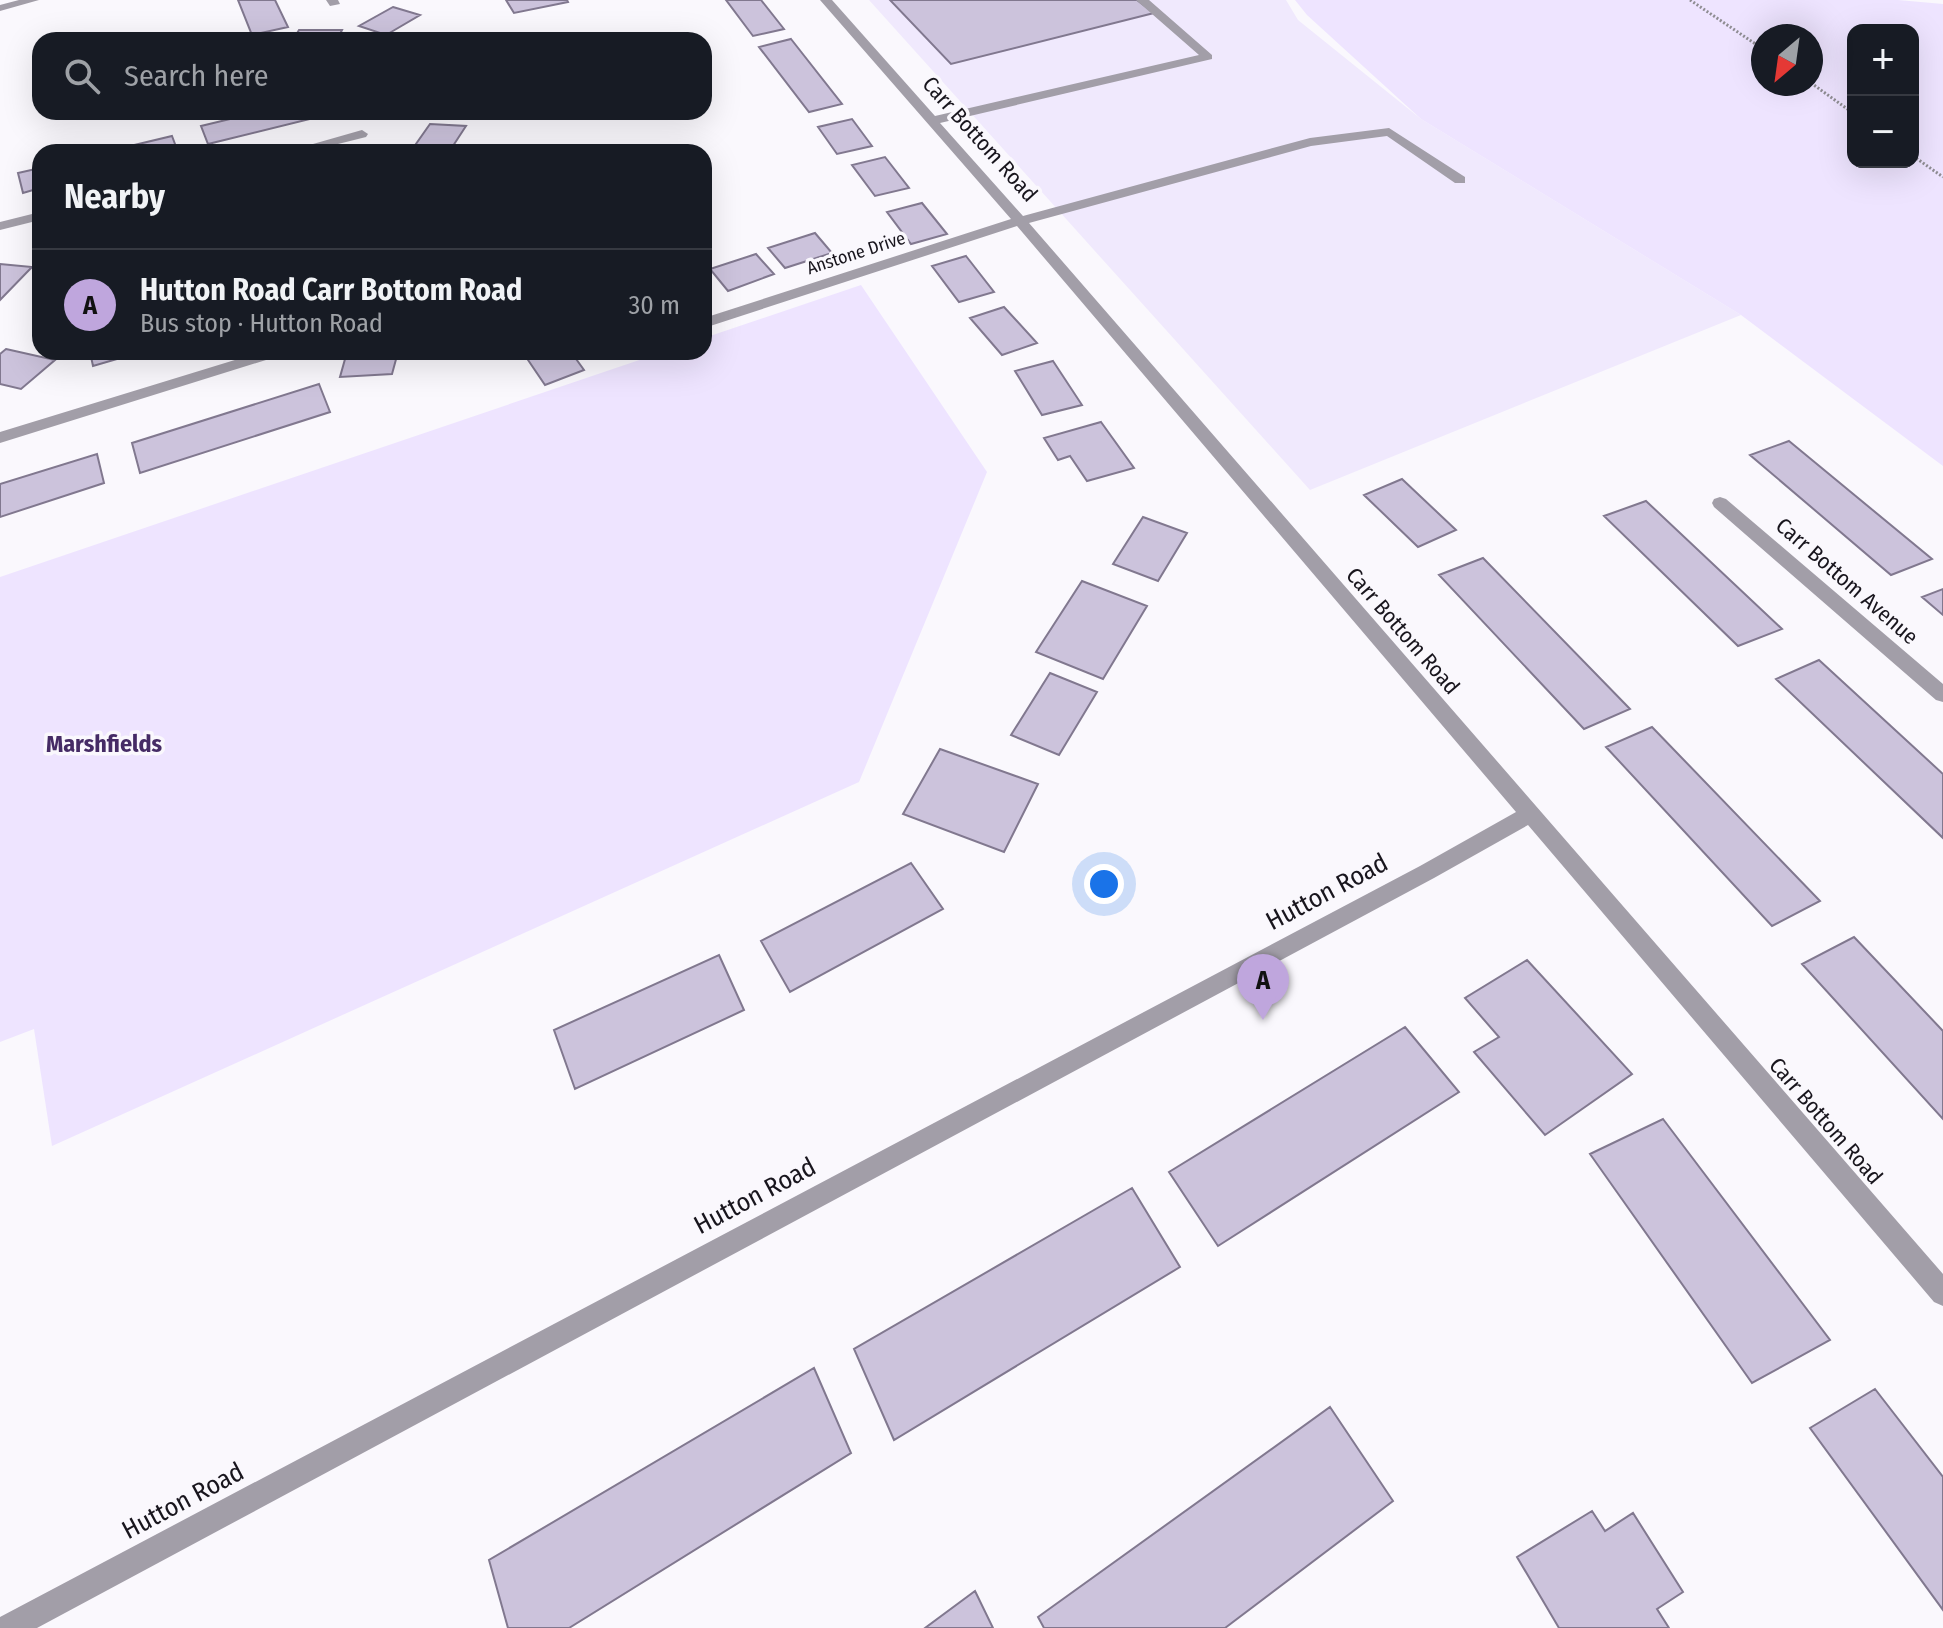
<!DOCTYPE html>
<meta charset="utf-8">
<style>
:root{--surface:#171b24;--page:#20242c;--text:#f1f3f6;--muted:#9ea1a6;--line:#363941;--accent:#bfa6dd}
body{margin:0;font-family:"Fira Sans Condensed",sans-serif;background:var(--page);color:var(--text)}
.controls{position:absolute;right:24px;top:24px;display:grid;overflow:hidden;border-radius:16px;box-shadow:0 8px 32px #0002}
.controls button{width:72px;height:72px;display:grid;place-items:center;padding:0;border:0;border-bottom:2px solid var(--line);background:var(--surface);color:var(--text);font:40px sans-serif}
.compass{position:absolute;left:1751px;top:24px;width:72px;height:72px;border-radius:50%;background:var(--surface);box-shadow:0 8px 32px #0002;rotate:209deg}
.you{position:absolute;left:1104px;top:884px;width:28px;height:28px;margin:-20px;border:6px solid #fff;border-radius:50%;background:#1a73e8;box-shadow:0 0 0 12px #1a73e833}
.badge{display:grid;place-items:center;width:52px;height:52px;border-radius:50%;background:var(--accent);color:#111;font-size:26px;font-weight:700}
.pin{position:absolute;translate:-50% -66px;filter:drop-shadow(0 2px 4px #0008)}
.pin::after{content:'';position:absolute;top:42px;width:28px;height:24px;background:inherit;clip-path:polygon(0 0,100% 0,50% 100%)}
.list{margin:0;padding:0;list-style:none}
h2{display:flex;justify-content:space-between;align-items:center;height:104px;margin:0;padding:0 32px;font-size:34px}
h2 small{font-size:26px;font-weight:400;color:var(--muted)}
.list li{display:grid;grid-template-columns:52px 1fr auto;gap:24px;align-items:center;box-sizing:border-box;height:112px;padding:0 32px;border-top:2px solid var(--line)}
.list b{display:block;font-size:30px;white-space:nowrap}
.list p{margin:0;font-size:26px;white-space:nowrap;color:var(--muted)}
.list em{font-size:26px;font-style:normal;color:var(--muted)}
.icon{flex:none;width:44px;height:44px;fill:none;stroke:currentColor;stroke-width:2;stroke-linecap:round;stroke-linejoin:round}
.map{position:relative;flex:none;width:1943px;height:1628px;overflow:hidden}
.search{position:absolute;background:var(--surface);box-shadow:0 8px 32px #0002;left:32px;top:32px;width:680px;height:88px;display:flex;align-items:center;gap:20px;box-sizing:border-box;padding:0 28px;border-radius:24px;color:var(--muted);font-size:30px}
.panel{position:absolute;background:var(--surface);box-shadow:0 8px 32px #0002;left:32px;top:144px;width:680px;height:216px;border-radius:24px}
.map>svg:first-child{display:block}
.built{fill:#f0e9fd}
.green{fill:#eee4ff;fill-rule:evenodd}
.building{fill:#ccc3dc;stroke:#81788f;stroke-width:2}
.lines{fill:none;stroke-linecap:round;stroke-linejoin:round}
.path{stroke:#8f8d93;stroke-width:3;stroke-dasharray:2 2;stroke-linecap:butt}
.minor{fill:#a29ea8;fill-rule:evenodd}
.labels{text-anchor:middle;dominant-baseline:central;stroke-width:7;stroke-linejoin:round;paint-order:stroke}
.far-street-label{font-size:18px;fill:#18151d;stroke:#faf8fd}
.street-label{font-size:22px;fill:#18151d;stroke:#faf8fd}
.neighbourhood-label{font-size:24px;font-weight:bold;fill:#452b65;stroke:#faf8fd}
.near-street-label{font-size:26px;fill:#18151d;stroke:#faf8fd}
</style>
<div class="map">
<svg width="1943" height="1628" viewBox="0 0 1943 1628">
<rect width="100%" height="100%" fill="#faf8fd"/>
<path class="built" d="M869,0H1286L1298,20L1421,119L1741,315L1310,490Z"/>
<path class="green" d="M1295,0H1898L1943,4V466L1741,315L1421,119L1307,15ZM1853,30H1913V162H1853ZM1763,36H1811V84H1763Z
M861,285L987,472L859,782L52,1146L34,1029L0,1042V577L663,352H704V338Z"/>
<path class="building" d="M238,0H275L288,27L252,35Z
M506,0H567L568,2L514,13Z
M726,0H761L784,29L753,36Z
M890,0H1137L1154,13L951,64Z
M393,7L420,15L386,35L359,26Z
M299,30H342L337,40H293Z
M791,39L842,104L809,112L759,47Z
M259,112H338L208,144L201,126Z
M852,119L872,146L837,154L818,127Z
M430,124L466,126L449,152L411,151Z
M172,136L178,152H105Z
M885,157L909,188L875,196L852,165Z
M40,168V188L23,193L18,173Z
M922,203L947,234L911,244L887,212Z
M815,233L832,253L785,268L768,248Z
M756,254L774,274L728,291L710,269Z
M966,256L994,292L959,302L932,266Z
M0,264L32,267L0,300Z
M1004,307L1037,343L1002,355L970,318Z
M6,349L55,360L21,389L0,384V354Z
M90,352H141L93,366Z
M347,352H398L392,374L340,377Z
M529,352H571L584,370L545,385L524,354Z
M1053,361L1082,405L1042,415L1015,371Z
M319,384L330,412L140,473L132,443Z
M1101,422L1134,468L1087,481L1070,456L1058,460L1044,438Z
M1789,441L1932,559L1891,575L1750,455Z
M97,454L104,483L0,517V484Z
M1402,479L1456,530L1418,547L1364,495Z
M1646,501L1782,629L1738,646L1604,516Z
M1143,517L1187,533L1158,581L1113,564Z
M1483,558L1630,709L1584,729L1439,575Z
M1082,581L1147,606L1103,679L1036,652Z
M1943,589V615L1922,597Z
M1819,660L1943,774V838L1776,679Z
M1050,673L1097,692L1059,755L1011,735Z
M1652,727L1820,901L1772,926L1606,747Z
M940,749L1038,784L1004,852L903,814Z
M911,863L943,909L790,992L761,941Z
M1854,937L1943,1031V1119L1802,964Z
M719,955L744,1010L575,1089L554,1030Z
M1527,960L1632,1074L1545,1135L1474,1052L1499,1037L1465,998Z
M1405,1027L1459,1092L1218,1246L1169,1172Z
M1663,1119L1830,1340L1752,1383L1590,1154Z
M1132,1188L1180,1267L894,1440L854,1349Z
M814,1368L851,1453L569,1628H508L489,1560Z
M1875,1389L1943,1477V1610L1810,1428Z
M1330,1407L1393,1501L1225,1628H1044L1038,1617Z
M1592,1511L1605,1531L1633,1513L1683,1592L1657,1609L1669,1628H1559L1517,1557Z
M975,1591L993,1628H925Z"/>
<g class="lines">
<path class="path" d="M1690,0L1763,49
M1811,83L1853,113
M1913,156L1943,177"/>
<path class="minor" d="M19,0H39L0,11V5Z
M326,0H338L340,4L330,6Z
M820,0H832L935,116L1199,55L1136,0H1149L1212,55V59L940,123L1023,216L1310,138L1389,128L1465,177V183H1455L1387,136L1311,146L1029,223L1943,1274V1306L1934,1302L1528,825L1434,878L37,1628H0V1617L1420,866L1516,812L1017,226L704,328V318L1011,219Z
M362,130L368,134L366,137L306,152H285Z
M40,212V220L0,230V222Z
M261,352H284L282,355L0,443V432Z
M602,352H620L608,359L603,357Z
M1720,497L1726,499L1943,684V702L1936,700L1714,507L1712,503L1714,499Z"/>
</g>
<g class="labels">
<g class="far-street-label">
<text transform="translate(856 253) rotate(-18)">Anstone Drive</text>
</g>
<g class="street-label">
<text transform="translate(980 139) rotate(48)">Carr Bottom Road</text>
<text transform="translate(1847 581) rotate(41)">Carr Bottom Avenue</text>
<text transform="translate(1403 631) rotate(49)">Carr Bottom Road</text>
<text transform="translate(1826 1121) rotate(49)">Carr Bottom Road</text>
</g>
<g class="neighbourhood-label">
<text x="104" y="744">Marshfields</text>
</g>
<g class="near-street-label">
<text transform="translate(1327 892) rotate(-28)">Hutton Road</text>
<text transform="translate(755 1196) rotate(-28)">Hutton Road</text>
<text transform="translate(183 1501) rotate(-28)">Hutton Road</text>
</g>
</g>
</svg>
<div class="controls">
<button>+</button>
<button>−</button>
</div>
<svg class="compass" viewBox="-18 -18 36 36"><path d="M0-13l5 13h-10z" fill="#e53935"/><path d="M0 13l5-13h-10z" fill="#9ea1a6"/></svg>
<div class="you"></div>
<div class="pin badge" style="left:1263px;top:1020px">A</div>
<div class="search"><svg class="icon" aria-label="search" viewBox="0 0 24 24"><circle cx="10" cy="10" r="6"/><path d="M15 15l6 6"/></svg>Search here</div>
<section class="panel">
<h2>Nearby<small></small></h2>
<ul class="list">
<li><span class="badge">A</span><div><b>Hutton Road Carr Bottom Road</b><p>Bus stop · Hutton Road</p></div><em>30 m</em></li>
</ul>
</section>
</div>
